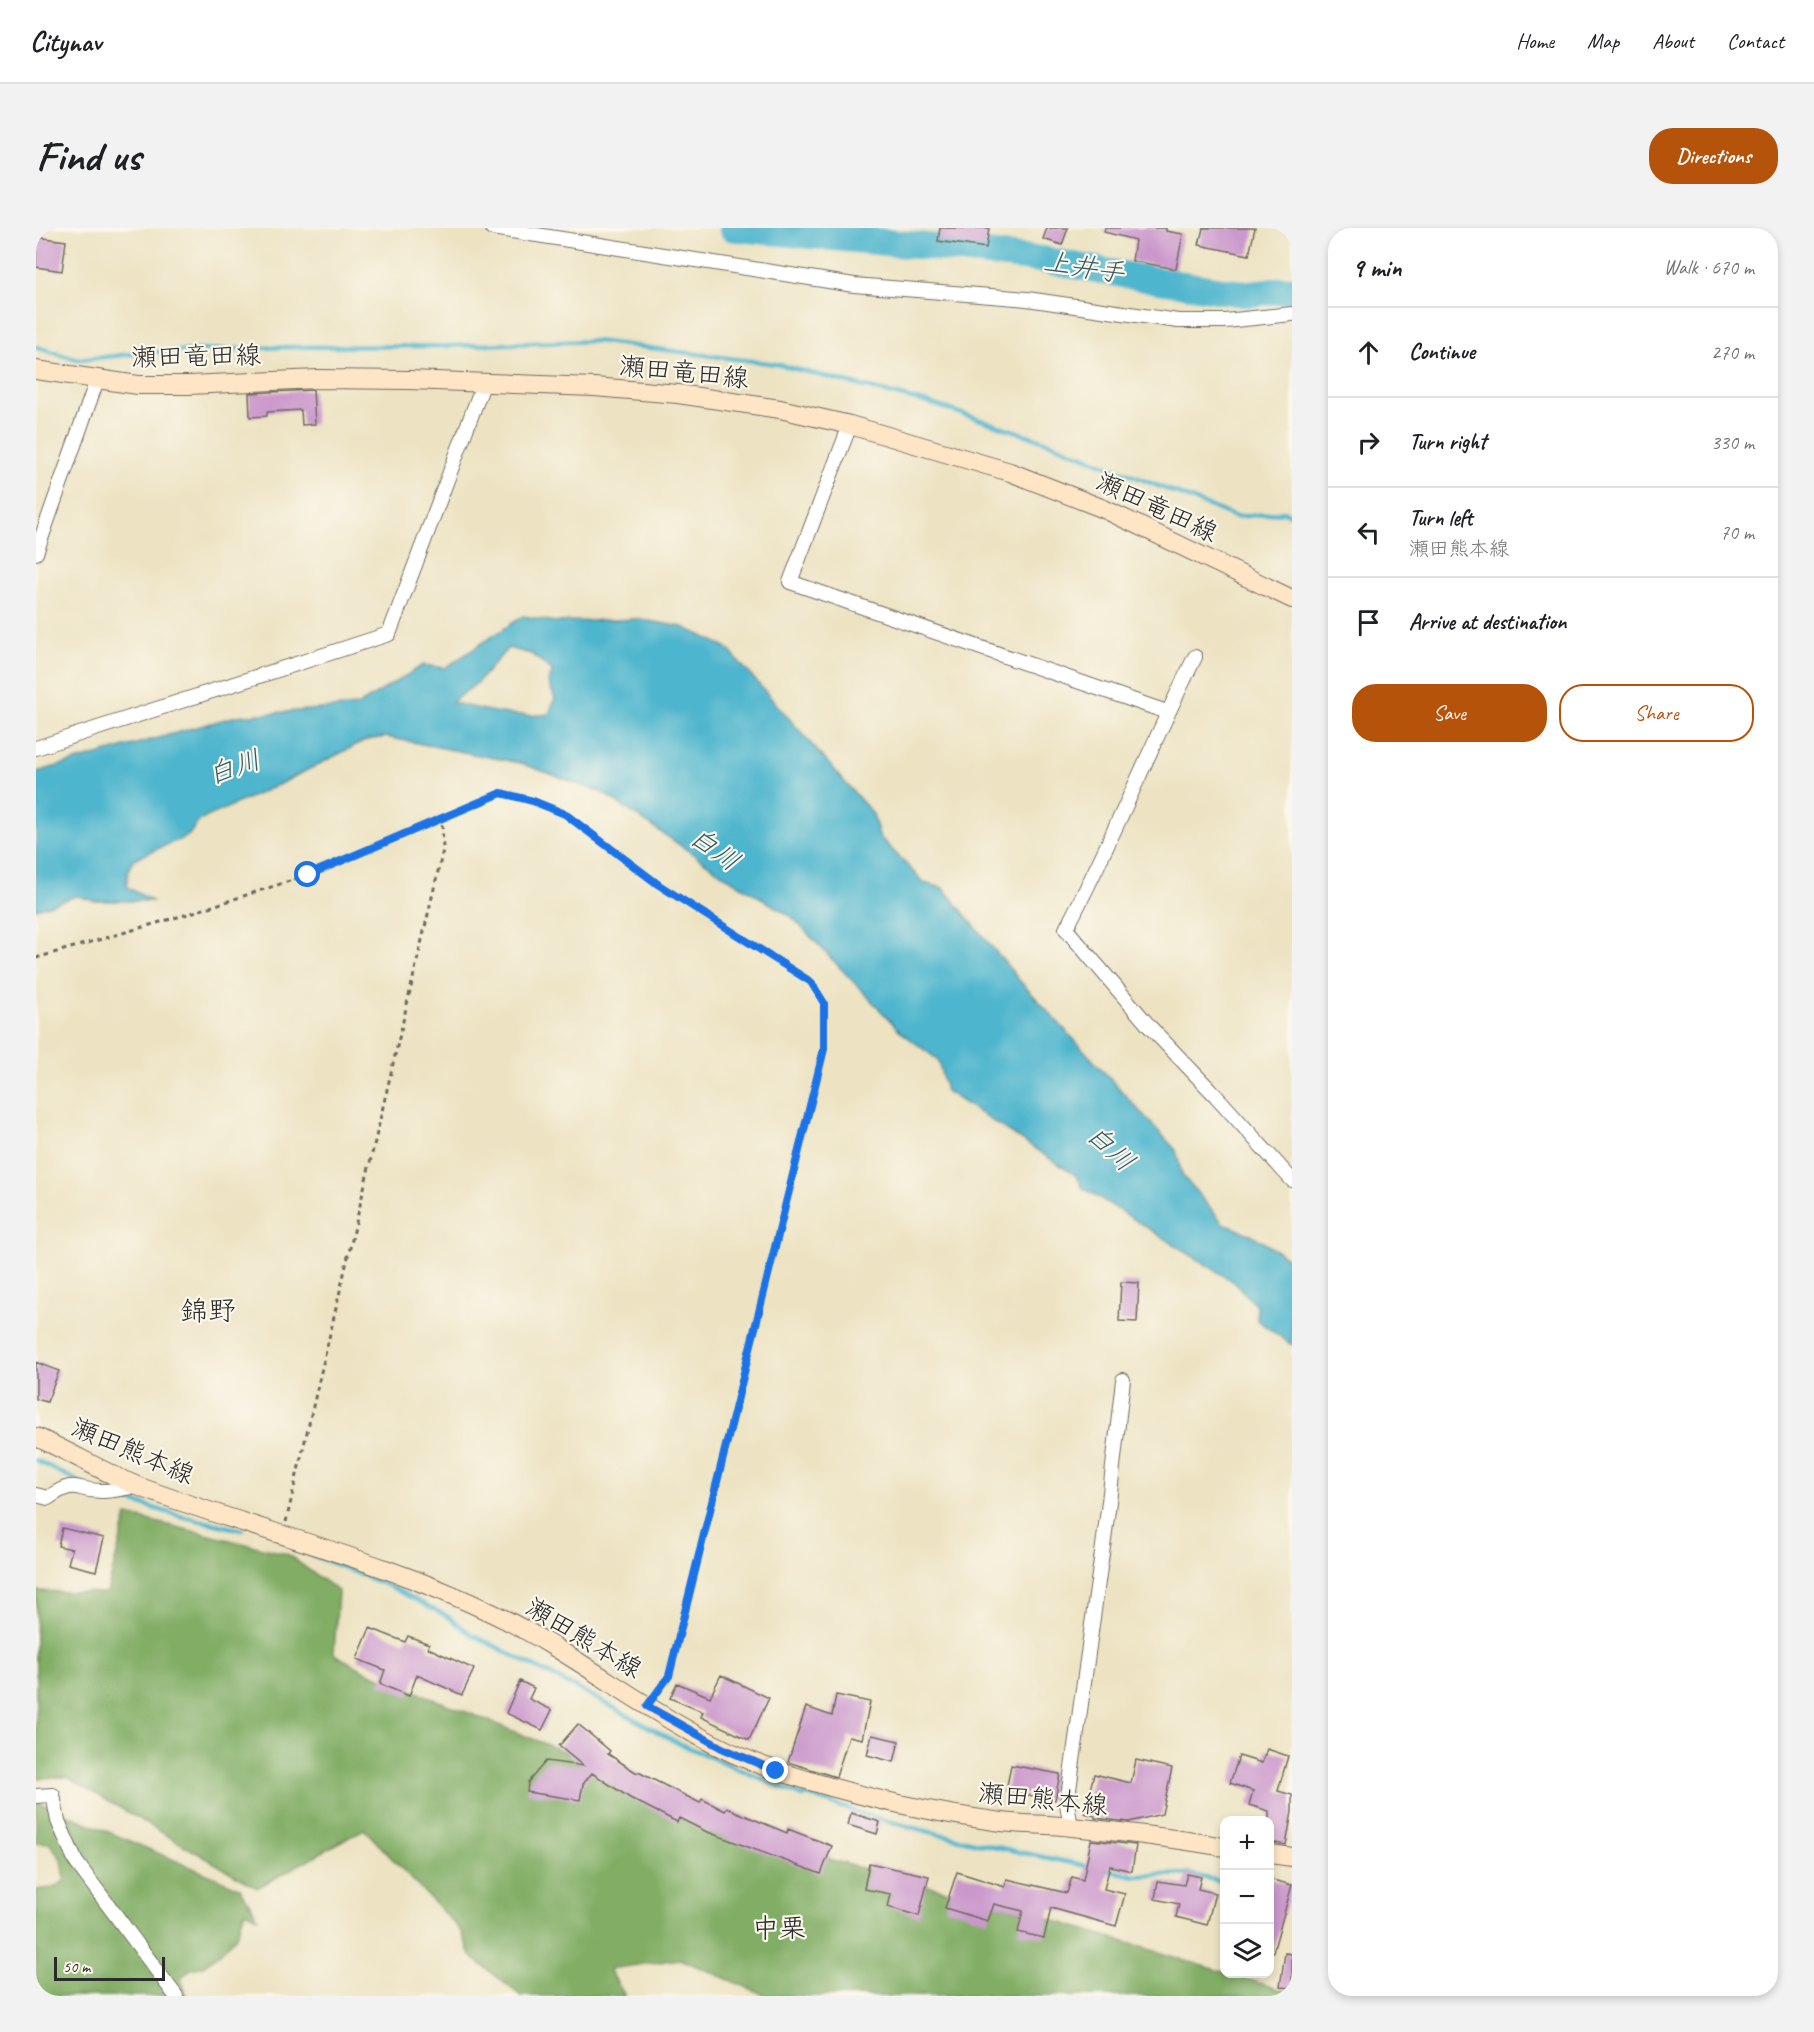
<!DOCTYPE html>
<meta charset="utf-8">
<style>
:root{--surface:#fff;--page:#f2f2f2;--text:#202124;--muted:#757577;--line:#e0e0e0;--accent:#b45309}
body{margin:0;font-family:Caveat,"Klee One",sans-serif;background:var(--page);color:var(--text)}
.controls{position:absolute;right:18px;bottom:18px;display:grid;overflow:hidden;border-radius:12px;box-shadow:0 3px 9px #0003}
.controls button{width:54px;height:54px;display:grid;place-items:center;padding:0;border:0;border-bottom:2px solid var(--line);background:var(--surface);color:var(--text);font:30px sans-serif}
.scale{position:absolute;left:18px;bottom:15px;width:111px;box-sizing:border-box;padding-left:6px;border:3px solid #2b2b2b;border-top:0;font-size:16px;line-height:21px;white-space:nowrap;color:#2b2b2b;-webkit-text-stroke:4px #fbf7ec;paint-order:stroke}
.stop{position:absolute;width:18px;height:18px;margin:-14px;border:4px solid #1a73e8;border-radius:50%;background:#fff}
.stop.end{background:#1a73e8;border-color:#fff;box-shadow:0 2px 6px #0008}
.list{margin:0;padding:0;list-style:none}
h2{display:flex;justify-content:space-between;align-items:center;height:78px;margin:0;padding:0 24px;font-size:26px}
h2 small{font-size:20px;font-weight:400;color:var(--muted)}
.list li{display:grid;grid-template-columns:39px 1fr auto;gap:18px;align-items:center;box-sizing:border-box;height:90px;padding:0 24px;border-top:2px solid var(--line)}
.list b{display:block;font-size:22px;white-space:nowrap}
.list p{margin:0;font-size:20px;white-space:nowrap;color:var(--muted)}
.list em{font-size:20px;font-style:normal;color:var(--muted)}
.actions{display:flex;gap:12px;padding:18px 24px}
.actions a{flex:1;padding:14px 0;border:2px solid var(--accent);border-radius:24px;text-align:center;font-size:21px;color:var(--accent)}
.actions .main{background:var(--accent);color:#fff}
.icon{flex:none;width:33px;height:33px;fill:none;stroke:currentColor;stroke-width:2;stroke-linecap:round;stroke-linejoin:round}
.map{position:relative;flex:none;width:1256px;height:1768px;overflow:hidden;border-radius:24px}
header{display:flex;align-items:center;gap:36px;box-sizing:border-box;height:84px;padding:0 30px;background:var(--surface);border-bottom:2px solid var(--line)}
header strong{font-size:28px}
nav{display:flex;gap:33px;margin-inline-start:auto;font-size:21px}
.intro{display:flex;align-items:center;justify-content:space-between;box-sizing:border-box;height:144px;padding:0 36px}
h1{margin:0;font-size:42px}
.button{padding:15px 27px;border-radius:24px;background:var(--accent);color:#fff;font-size:21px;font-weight:700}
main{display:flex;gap:36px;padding:0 36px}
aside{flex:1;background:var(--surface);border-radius:24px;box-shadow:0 3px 9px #0003}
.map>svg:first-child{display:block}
.forest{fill:#81ad65;stroke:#566c48;stroke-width:1.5}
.water{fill:#4eb5cd;stroke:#3c707c;stroke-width:1.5;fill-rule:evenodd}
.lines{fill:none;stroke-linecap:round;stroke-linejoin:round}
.stream{stroke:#4eb5cd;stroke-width:4.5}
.river{stroke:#4eb5cd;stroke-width:27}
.building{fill:#cb98cc}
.minor-casing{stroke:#6f6b60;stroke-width:16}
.secondary-casing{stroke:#6f6b60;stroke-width:20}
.path{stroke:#6f6b60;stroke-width:3;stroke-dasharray:4.5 4.5;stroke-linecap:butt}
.minor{stroke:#fff;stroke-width:14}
.secondary{stroke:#fee5c5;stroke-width:18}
.route{stroke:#1a73e8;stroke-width:8}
.labels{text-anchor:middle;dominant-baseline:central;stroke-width:4.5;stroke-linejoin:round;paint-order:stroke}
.street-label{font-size:26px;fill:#2b2b2b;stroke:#fbf7ec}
.water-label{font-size:27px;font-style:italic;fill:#375b64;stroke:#fbf7ec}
.neighbourhood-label{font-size:27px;fill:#2b2b2b;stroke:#fbf7ec}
.quarter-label{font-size:28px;fill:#2b2b2b;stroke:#fbf7ec}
</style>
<header>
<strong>Citynav</strong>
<nav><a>Home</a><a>Map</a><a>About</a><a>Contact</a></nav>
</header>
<div class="intro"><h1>Find us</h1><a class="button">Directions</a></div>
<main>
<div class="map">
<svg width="1256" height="1768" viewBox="0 0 1256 1768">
<rect width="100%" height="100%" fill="#fbf7ec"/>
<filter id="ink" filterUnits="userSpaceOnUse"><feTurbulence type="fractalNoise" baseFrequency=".0167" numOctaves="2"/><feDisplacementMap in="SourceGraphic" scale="12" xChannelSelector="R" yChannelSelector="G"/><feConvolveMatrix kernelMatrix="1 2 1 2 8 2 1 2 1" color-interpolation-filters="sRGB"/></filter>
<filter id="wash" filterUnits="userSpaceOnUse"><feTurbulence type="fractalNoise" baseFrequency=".008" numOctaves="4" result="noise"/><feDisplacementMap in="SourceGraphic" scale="24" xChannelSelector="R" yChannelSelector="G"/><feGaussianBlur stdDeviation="1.35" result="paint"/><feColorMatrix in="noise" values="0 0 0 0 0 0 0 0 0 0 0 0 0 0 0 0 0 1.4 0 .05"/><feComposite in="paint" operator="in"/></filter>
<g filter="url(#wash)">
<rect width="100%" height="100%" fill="#ede3c3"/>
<path class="forest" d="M91,1287L251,1326L302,1363L298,1426L329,1443L799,1633L987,1683L1256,1765V1768H731L644,1731L573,1741L589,1768H485L436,1729L425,1703L328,1601L221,1660L31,1549L0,1550V1363L71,1365Z
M0,1573L204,1660L222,1689L209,1683L200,1708L182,1727L167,1738L155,1741L145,1750L151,1768H0V1662L17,1660L29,1653L26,1632L13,1615H0Z"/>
<path class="water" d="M487,388L519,394L602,391L647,399L690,419L837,586L843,608L888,655L907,660L984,753L1140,922L1146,947L1187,995L1218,1008L1256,1033V1117L1221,1092V1078L1198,1054L1046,959L1041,948L910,863L902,832L865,804L756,689L691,649L567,565L484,535L350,509L330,512L246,555L164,592L152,608L98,631L92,643L91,659L116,673H59L41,668L0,681V544L200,488L321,478L387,437L409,440ZM472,420L495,426L517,443L512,454L519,470L513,486C481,491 447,482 416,474L441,455Z"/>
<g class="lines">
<path class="stream" d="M0,119L42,132L113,124L253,119L411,118L559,113L740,136L896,176L1012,214L1200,289L1249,284L1256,288
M0,1232L45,1255
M75,1267L144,1288L206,1302
M267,1323L357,1360L411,1388L435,1406L558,1469L642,1515L766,1568L771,1567C863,1601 960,1619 1056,1639
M1067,1641L1099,1648L1151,1646L1188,1654"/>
<path class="river" d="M696,0L887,18L1009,32L1100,49L1209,66L1256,61"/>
</g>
<g id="blocks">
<path class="building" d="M904,0H953L950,20L902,13Z
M1011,0H1032L1026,17L1007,11Z
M1069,0H1130V3L1147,6L1140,41L1096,33L1099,12L1068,4Z
M1167,0H1219L1213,27L1163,17Z
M0,9L30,13L26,43L0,39Z
M277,162L279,196L266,197L265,182L231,184V188L214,189L213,165Z
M1085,1054L1103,1055L1101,1094L1083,1093Z
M0,1134L23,1143L11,1174L0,1171Z
M26,1300L68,1310L60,1343L32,1336L36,1321L22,1318Z
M334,1400L369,1414L372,1408L393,1416L392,1420L438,1441L426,1467L381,1447L373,1468L344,1456L349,1442L321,1431Z
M685,1447L733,1470L713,1512L665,1489L667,1484L634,1470L641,1455L674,1469Z
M484,1453L498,1460L493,1471L516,1482L506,1502L470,1485Z
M800,1467L834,1474L826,1511L813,1508L800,1549L752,1534L770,1479L796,1488Z
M542,1496L574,1523L572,1526L601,1545L602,1544L664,1575L666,1571L689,1583L691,1580L751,1605L752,1601L796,1618L785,1646L669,1603L643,1590L641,1594L594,1570L556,1545L547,1556L544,1572L491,1564L492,1554L510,1533L547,1538L523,1518Z
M836,1507L863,1513L858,1534L831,1527Z
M1231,1521L1252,1528L1242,1563L1256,1567V1584L1250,1617L1233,1614V1583L1213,1577L1217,1563L1194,1555L1203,1528L1226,1535Z
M1100,1532L1136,1540L1126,1586L1093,1594L1059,1590V1588L1048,1585L1058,1546L1095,1555Z
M975,1537L1024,1546L1019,1572L970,1563Z
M815,1585L844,1594L841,1606L812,1597Z
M1055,1612L1100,1617L1096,1643L1074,1638L1068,1661L1089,1666L1080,1698L1015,1680L1008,1710L982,1704L987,1683L958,1676L952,1693L909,1680L921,1644L969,1659L971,1651L1031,1665L1036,1649L1047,1652Z
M833,1635L893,1648L883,1688L852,1679L855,1666L828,1661Z
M1151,1646L1165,1649L1162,1661L1179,1665L1171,1697L1140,1689L1143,1676L1119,1671L1122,1653L1148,1657Z
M1233,1651L1256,1657L1237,1724H1233Z
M1249,1725L1256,1726V1760L1244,1759Z"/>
</g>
</g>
<g filter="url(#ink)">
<use href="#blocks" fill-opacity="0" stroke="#6f6b60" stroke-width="1.5"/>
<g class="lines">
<g class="minor-casing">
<path id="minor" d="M456,0L818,57L991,71L1142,93H1189L1256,86
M814,197L754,354L1131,484
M0,325L61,152
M1159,429C1114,519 1077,612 1030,701L1113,798L1180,868L1256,952
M0,520L353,406L448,154
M0,1267L12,1270C42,1249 39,1264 67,1263C78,1263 90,1260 101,1258
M0,1568L17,1567L22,1593L40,1634L140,1768
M1035,1599L1031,1576L1072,1282L1087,1152"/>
</g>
<g class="secondary-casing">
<path id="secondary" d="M0,142L102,157H153L281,151L373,152L558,159L642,166L744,181L814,197L974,244L1068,281L1256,371
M0,1209C35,1224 68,1245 104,1259C221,1303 345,1331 458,1386C556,1433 638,1509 742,1543C815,1567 891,1584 966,1594C990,1597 1013,1596 1036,1599C1087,1604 1138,1610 1188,1619
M1234,1626L1256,1629"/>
</g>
<path class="path" d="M0,730L152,686L272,647L465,565L497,573L529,586L623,657L775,754L788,775V821L633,1448L621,1465
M250,1294L407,622L406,591"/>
<use href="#minor" class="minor"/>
<use href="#secondary" class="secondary"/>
</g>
</g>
<g class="lines" filter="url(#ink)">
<path class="route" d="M272,647L465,565L497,573L529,586L623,657L775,754L788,775V821L633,1448L611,1478L686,1520L740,1543"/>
</g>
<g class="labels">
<g class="street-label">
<text transform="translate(160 128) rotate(-1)">瀬田竜田線</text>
<text transform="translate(648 144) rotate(6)">瀬田竜田線</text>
<text transform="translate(1121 279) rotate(25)">瀬田竜田線</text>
<text transform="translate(97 1223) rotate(23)">瀬田熊本線</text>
<text transform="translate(548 1410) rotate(31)">瀬田熊本線</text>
<text transform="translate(1007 1571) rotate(6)">瀬田熊本線</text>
</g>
<g class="water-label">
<text transform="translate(1048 39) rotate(9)">上井手</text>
<text transform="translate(198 539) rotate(-19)">白川</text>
<text transform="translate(679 621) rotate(36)">白川</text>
<text transform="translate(1075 920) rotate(43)">白川</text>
</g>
<g class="neighbourhood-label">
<text x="743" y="1700">中栗</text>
</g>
<g class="quarter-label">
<text x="172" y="1082">錦野</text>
</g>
</g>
</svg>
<div class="controls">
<button>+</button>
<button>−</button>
<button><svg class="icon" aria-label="layers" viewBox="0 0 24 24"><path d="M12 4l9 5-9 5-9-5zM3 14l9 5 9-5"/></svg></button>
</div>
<div class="scale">50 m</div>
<div class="stop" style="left:272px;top:647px"></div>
<div class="stop end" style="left:740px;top:1543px"></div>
</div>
<aside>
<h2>9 min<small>Walk · 670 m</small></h2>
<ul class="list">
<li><svg class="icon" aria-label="ahead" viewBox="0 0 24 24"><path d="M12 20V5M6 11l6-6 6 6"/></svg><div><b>Continue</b></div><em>270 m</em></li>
<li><svg class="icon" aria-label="right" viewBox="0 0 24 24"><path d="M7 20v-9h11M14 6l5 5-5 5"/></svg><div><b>Turn right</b></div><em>330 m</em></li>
<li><svg class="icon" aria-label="left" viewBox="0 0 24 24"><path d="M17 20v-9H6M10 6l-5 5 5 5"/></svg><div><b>Turn left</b><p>瀬田熊本線</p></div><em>70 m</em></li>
<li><svg class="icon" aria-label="arrive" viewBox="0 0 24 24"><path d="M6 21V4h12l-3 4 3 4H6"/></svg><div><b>Arrive at destination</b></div></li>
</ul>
<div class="actions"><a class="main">Save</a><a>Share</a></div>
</aside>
</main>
